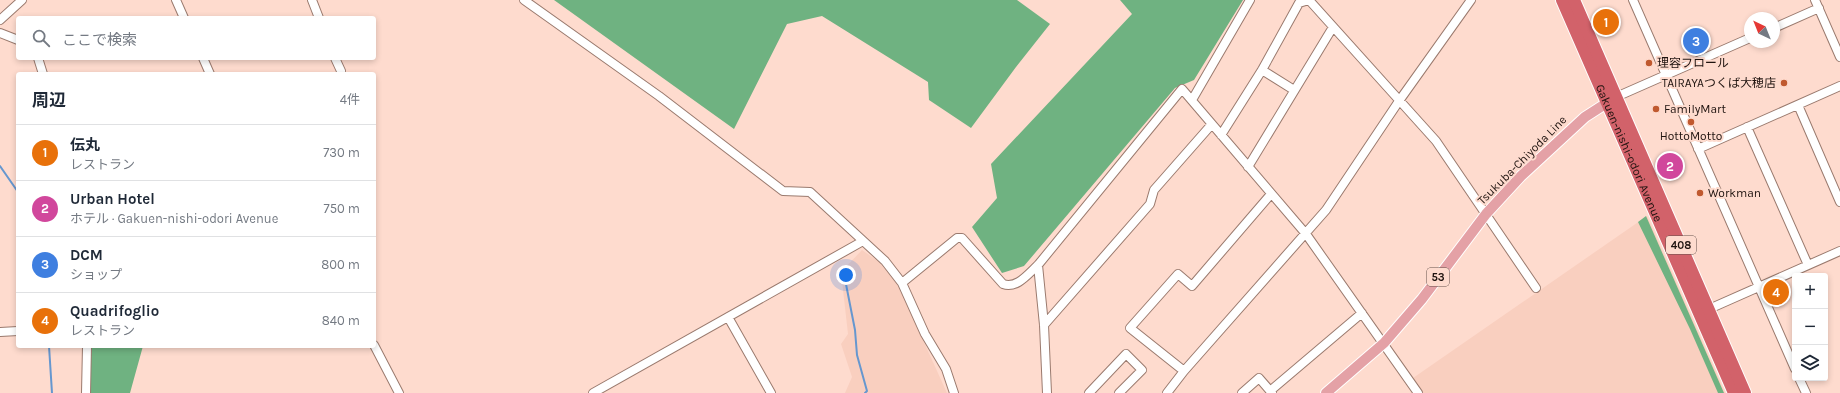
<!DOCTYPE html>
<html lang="ja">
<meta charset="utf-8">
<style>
:root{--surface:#fff;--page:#f6f6f7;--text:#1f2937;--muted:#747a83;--line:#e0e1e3;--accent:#db2777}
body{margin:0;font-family:Karla,"Noto Sans JP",sans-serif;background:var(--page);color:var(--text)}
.controls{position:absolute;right:12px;bottom:12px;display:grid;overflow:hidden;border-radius:4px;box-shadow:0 2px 6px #0003}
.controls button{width:36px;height:36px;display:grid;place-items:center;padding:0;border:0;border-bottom:1px solid var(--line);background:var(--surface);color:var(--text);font:20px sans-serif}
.compass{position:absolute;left:1744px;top:12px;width:36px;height:36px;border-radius:50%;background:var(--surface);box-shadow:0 2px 6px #0003;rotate:317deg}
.you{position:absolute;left:846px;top:275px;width:14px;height:14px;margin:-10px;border:3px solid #fff;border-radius:50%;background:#1a73e8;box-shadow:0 0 0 6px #1a73e833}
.badge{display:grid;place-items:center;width:26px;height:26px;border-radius:50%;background:var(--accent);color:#fff;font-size:13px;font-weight:700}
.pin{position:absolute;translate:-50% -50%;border:2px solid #fff;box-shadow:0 1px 4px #0006}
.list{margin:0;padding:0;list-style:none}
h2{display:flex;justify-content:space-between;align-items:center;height:52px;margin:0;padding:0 16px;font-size:17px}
h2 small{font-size:13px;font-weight:400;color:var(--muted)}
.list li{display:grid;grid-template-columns:26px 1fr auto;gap:12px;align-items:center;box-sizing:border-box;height:56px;padding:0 16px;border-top:1px solid var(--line)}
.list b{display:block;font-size:15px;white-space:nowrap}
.list p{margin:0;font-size:13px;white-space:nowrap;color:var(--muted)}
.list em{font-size:13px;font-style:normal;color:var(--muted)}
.icon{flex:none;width:22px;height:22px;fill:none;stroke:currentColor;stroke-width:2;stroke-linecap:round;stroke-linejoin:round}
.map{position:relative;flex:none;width:1840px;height:393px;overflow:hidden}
.search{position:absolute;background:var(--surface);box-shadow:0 2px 6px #0003;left:16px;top:16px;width:360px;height:44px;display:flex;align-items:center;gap:10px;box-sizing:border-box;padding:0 14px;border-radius:4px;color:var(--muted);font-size:15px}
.panel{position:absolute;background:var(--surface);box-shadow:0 2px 6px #0003;left:16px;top:72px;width:360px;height:276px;border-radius:4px}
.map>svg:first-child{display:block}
.built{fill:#f9cfbf}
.forest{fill:#6fb281}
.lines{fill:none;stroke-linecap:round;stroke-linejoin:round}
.stream{stroke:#6697cf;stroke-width:2}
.minor-casing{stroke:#9a7a6e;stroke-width:10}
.major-casing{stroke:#fff;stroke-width:12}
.highway-casing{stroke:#fff;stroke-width:14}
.minor{stroke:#fff;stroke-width:8}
.major{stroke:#e4a1a6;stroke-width:10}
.highway{stroke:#d2626a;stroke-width:12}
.poi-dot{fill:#c0592f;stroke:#fedbce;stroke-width:1.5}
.labels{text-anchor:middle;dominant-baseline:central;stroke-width:4;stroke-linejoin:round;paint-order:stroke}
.shield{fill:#fedbce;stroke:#624f48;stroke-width:1}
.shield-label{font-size:11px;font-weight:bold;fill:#1f130f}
.poi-label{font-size:12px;fill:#1f130f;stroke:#fedbce;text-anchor:start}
.street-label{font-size:12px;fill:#1f130f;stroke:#fedbce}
</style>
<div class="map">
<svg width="1840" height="393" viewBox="0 0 1840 393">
<rect width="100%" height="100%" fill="#fedbce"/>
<path class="built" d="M1647,216L1725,393H1423L1413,378Z
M862,250L879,262L898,285L947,393H845L852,377L841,344L848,334L841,272Z"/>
<path class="forest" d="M554,0H1017L1050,24L1016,67L971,128L929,100L928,82L822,16L787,24L734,129Z
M1120,0H1243L1194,80L1175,88L1024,266L1002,273L972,227L997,198L991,164L1132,14Z
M1646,216L1724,393H1718L1690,329L1638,222Z
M92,346H143L130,393H90L88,384Z"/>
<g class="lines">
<path class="stream" d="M0,166L18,192
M844,274L855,330L857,355L867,391L865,393
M49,346L52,393"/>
<g class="minor-casing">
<path id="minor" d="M176,0L184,18
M312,0L319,18
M524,0L659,96L783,191L810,192L885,261L902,283L925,334L946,369L954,393
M1633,0L1795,369
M1815,0L1840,57
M0,20L22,0
M1774,28L1819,8
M0,33L18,40
M38,58L43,74
M203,58L210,74
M335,58L341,71
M1262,70L1294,90
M1616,97L1750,38
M1192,100L1250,0
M1798,105L1840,202
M1747,127L1808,265
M1221,135L1262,70L1299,3L1309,0L1436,141L1536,288
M1698,149L1840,86
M1248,167L1333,27
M1038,265L1044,325L1047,393
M902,283L957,238H962L1003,284C1017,289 1028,274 1038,265L1182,89L1306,234L1418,393
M1709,309L1840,251
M728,317L771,393
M1044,325L1150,204L1154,190L1212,124
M0,332L18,331
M374,345L399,393
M1184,371L1130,328L1178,274L1192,286L1271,194
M1799,378L1806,393
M1270,391L1362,313
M86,393L87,346
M593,393L863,241
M1089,393L1126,354L1142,370L1119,393
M1167,393L1184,371L1326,210L1399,101L1471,0
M1242,393L1259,378L1272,393"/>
</g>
<g class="major-casing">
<path id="major" d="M1326,393L1384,343L1422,299L1486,214L1521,176L1585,117L1613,99"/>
</g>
<g class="highway-casing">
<g id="highway">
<path id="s1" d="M1562,0L1734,393"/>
<path d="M1574,0L1745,393"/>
</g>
</g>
<use href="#minor" class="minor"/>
<use href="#major" class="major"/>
<use href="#highway" class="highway"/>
</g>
<g class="poi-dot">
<circle cx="1649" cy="63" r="4"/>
<circle cx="1784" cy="83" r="4"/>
<circle cx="1656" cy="109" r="4"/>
<circle cx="1691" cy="122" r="4"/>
<circle cx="1700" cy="193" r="4"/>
</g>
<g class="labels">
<g class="shield">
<rect x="1666" y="236" width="30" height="18" rx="3"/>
<rect x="1427" y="268" width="22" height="18" rx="3"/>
</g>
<g class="shield-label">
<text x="1681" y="245">408</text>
<text x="1438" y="277">53</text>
</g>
<g class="poi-label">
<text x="1657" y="63">理容フロール</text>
<text x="1776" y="83" text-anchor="end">TAIRAYAつくば大穂店</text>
<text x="1664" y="109">FamilyMart</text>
<text x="1691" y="136" text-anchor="middle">HottoMotto</text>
<text x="1708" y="193">Workman</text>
</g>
<g class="street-label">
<text stroke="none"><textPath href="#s1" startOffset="167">Gakuen-nishi-odori Avenue</textPath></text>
<text transform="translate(1522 160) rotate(-45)">Tsukuba-Chiyoda Line</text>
</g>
</g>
</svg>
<div class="controls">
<button>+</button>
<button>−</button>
<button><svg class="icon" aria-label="layers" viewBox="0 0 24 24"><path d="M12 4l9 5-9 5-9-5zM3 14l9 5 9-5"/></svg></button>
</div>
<svg class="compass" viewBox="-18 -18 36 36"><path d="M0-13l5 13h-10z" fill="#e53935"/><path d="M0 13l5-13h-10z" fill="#747a83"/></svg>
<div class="you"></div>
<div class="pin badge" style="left:1606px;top:22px;background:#e8710a">1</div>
<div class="pin badge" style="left:1670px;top:166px;background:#d1479c">2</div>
<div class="pin badge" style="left:1696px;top:41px;background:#3f7fe0">3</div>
<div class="pin badge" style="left:1776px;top:292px;background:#e8710a">4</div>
<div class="search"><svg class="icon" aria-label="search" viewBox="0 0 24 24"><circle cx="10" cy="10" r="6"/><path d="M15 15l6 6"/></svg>ここで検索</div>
<section class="panel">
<h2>周辺<small>4件</small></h2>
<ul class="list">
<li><span class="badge" style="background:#e8710a">1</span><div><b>伝丸</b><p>レストラン</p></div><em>730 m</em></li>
<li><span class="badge" style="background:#d1479c">2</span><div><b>Urban Hotel</b><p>ホテル · Gakuen-nishi-odori Avenue</p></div><em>750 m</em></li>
<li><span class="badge" style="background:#3f7fe0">3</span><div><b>DCM</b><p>ショップ</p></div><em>800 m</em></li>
<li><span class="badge" style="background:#e8710a">4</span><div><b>Quadrifoglio</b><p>レストラン</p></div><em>840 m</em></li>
</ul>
</section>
</div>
